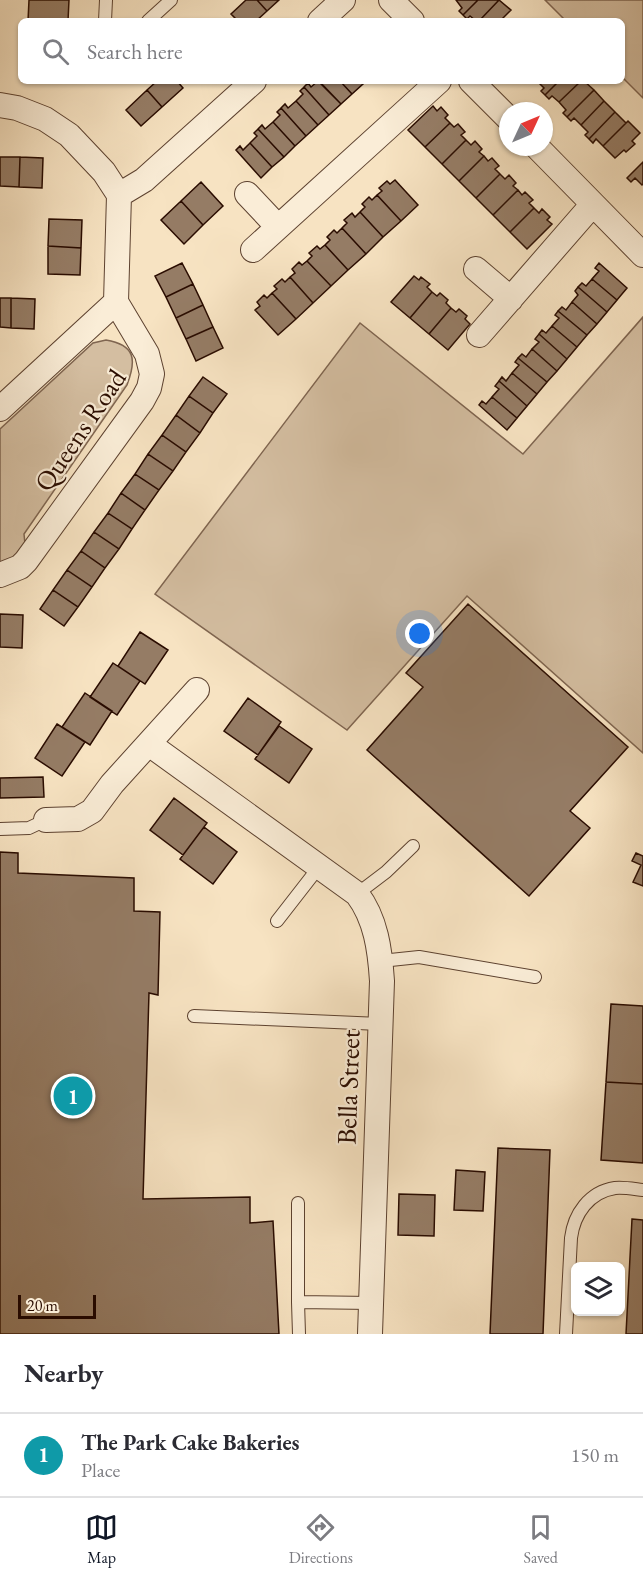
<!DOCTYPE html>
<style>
:root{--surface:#fff;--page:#f7f7f7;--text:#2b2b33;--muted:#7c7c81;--line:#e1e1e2;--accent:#111827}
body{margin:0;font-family:"EB Garamond",serif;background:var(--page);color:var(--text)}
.controls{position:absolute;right:18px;bottom:18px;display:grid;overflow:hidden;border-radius:9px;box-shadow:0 2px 4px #0004}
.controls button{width:54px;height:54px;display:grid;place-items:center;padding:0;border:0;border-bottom:2px solid var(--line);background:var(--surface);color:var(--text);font:30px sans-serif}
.compass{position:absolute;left:499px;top:102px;width:54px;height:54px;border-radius:50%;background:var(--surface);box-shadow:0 2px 4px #0004;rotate:46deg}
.scale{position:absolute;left:18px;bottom:15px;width:78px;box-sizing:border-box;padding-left:6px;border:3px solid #2a0c00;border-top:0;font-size:16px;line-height:21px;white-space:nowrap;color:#2a0c00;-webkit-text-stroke:4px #faedd7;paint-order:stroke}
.you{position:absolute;left:420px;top:634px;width:21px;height:21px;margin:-15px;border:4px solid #fff;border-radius:50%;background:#1a73e8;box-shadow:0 0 0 9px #1a73e833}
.badge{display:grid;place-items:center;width:39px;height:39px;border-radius:50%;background:var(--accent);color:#fff;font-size:20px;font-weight:700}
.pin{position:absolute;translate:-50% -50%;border:3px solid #fff;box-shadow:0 2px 6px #0006}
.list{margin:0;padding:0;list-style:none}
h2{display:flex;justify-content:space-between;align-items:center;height:78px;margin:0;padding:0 24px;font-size:26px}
h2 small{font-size:20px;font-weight:400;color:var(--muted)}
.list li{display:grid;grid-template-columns:39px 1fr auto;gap:18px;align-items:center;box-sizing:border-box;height:84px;padding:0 24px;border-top:2px solid var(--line)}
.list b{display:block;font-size:22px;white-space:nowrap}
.list p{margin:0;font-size:20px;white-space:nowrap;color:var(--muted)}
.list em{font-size:20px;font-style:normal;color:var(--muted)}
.icon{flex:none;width:33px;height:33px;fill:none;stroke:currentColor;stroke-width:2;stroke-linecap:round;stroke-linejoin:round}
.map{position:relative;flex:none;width:643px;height:1334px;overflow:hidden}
.search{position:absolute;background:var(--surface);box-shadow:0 2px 4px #0004;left:18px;right:18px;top:18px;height:66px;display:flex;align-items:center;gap:15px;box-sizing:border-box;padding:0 21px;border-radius:9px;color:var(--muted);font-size:22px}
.sheet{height:162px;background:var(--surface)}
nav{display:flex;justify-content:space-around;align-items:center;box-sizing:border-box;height:84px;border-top:2px solid var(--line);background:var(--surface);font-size:16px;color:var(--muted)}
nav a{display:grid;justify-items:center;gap:3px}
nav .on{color:var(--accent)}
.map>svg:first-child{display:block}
.green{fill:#d4bea1;stroke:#7f6550;stroke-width:1.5}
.building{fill:#957c65;stroke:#2a0c00;stroke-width:1.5}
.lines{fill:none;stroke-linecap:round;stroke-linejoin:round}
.service-casing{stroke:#5d4230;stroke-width:14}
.minor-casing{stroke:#5d4230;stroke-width:26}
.service{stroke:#faedd7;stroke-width:12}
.minor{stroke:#faedd7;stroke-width:24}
.labels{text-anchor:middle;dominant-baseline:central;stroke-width:4.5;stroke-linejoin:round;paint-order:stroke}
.street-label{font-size:27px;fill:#2a0c00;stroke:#faedd7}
</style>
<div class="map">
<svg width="643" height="1334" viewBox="0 0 643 1334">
<rect width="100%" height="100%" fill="#f7e3c2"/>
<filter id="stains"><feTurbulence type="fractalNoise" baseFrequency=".00333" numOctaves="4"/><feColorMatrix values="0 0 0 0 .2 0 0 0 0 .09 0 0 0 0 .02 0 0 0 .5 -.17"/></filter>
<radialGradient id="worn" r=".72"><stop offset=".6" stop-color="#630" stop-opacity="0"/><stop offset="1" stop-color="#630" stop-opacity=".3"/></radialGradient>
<path class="green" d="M545,0H643V98L622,77V21H566Z
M643,317V753L467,596L347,730L155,594L360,323L523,454Z
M106,340C135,345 137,359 127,385L24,534L25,544L19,557L7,562H0V429L93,343Z"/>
<path class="building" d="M29,0H69L68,21H28Z
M246,0H257L267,11L256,21H238L231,14Z
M257,0H279L267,11Z
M456,0H478L463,15L459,11L462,8Z
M478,0H499L479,21H476L470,16L467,19L463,15Z
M499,0L511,10L500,21H479Z
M157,81H177L183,88L162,107L147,90Z
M318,81L341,104L329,115L304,87L308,83L311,87Z
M319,81H340L352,94L341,104Z
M340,81H361L364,83L352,94Z
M537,81H559L545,95L541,91L544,88Z
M559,81H581L559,102L552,96L549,99L545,95Z
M581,81H584L594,90L567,117L563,113L566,110L559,102Z
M304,87L329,115L318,125L296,101L303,94L300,91Z
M147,90L162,107L141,126L126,110Z
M594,90L604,101L581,125L574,118L571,121L567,117Z
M296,101L318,125L306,136L281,108L285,104L288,108Z
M604,101L615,112L589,139L585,135L588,132L581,125Z
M433,106L437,111L441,107L448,115L445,118L450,123L425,147L408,130Z
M281,108L306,136L295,146L273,122L280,115L277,112Z
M615,112L626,123L603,146L596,139L593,143L589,139Z
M628,121L640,133L632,141L635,144L626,152L624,150L615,158L603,146Z
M273,122L295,146L284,157L258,129L262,125L265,129Z
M450,123L454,127L458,124L465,132L461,135L466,140L442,164L425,147Z
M258,129L284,157L272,167L250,143L257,136L254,133Z
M466,140L471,145L475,141L482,149L479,152L484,156L459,181L442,164Z
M250,143L272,167L261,178L236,150L240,146L243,150Z
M484,156L488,161L492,158L499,166L495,169L500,174L476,198L459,181Z
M0,157H20L19,187L0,186Z
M20,157L43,158L42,188L19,187Z
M643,162V184L642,185L635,178L631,182L627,178Z
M500,174L505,179L509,175L516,183L513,186L518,190L493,215L476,198Z
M395,180L418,205L401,221L377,195L382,191L379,188L387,181L390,184Z
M201,182L223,206L203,225L181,201Z
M518,190L522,195L525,192L533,200L529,203L534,208L510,232L493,215Z
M377,195L401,221L383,237L360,212L365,207L362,204L369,197L372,200Z
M181,201L203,225L184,244L161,220Z
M534,208L539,213L542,209L550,217L547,220L552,224L527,249L510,232Z
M360,212L383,237L366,254L342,228L347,223L344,220L352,213L355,217Z
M49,219L82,220L81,248L48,246Z
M342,228L366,254L348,270L325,245L330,240L327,237L334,230L337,233Z
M325,245L348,270L331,286L307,261L312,256L309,253L317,246L320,249Z
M48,246L81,248L80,275L48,274Z
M307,261L331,286L313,303L290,277L295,273L292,269L299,262L302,265Z
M182,263L193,284L166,297L155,276Z
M599,263L627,288L617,300L592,279L599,271L595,268Z
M414,276L419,280L421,277L430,284L427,287L432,292L410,318L391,302Z
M290,277L313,303L296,319L272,293L277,289L274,286L282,279L285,282Z
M592,279L617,300L607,312L578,287L582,283L586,286Z
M193,284L203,305L176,318L166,297Z
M578,287L607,312L597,324L572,302L578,295L575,291Z
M432,292L437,296L440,293L448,300L446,303L451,308L429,334L410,318Z
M272,293L296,319L278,335L255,310L260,306L257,302L264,295L267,298Z
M0,298H11V328L0,327Z
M11,298L35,299L34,329L11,328Z
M572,302L597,324L587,335L558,311L562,307L566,310Z
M203,305L213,327L186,339L176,318Z
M451,308L456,312L459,309L467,316L465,319L470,324L448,350L429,334Z
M558,311L587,335L577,347L552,326L559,318L555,315Z
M552,326L577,347L567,359L539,334L542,330L546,333Z
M213,327L223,348L196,361L186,339Z
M539,334L567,359L557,371L532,349L539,342L535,339Z
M532,349L557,371L547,382L518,358L522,354L526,357Z
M518,358L547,382L537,394L512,373L519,365L515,362Z
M512,373L537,394L527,406L499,381L502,377L506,381Z
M203,377L227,394L213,413L189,396Z
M499,381L527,406L517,418L492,397L499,389L495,386Z
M189,396L213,413L200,433L176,415Z
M492,397L517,418L507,430L479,405L482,401L486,404Z
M176,415L200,433L186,452L162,435Z
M162,435L186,452L173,471L148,454Z
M148,454L173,471L159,490L135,474Z
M135,474L159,490L145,510L121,493Z
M121,493L145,510L132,529L108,513Z
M108,513L132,529L119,549L94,532Z
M94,532L119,549L105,568L81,551Z
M81,551L105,568L92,587L67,570Z
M67,570L92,587L78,607L53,590Z
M53,590L78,607L64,626L40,609Z
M468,604L628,747L570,811L590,828L529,896L367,750L423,687L406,673Z
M0,614L23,615L22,648L0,647Z
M140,632L168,650L145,684L118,666Z
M113,663L140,681L117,715L90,697Z
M85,693L112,711L90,745L62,727Z
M248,698L281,722L258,755L224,731Z
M57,724L85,742L62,776L35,758Z
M279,726L312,749L289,783L255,759Z
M43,777L44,797L0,798V778Z
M174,798L207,823L183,855L150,830Z
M204,827L237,852L213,884L180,859Z
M0,852L18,853V873L134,878V911L160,912L158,995L149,993L143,1199L250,1197V1223L273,1221L279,1334H0Z
M636,853L643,856V886L633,882L641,865L632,861Z
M611,1004L643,1006V1084L606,1082Z
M606,1082L643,1084V1163L601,1160Z
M498,1148L550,1150L543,1334H490Z
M456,1170L485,1172L483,1211L454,1210Z
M399,1194L435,1195L434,1236L398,1235Z
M632,1219L643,1220V1334H626Z"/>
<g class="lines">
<g class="service-casing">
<path id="service" d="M105,21L106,0
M148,21L171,0
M0,829L29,828L46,820
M357,894L386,872L413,846
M277,921L319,867
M381,961L419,957L535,977
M194,1016L380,1024
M298,1203V1302
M299,1334L298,1302L371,1303
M566,1334L571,1238C574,1214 589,1192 615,1188C623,1187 634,1189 643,1190"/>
</g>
<g class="minor-casing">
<path id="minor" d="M391,0L412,21
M320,21L343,0
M471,81L508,118
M0,105L17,108L45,119L69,135L104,172L119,195L116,302L147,354L152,374L149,388L142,401L26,561L20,567L0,575
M537,147L643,255
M247,194L278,227
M119,195L144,180L254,81
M253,250L439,81
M476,269L511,299
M479,335L593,204
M0,409L116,302
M149,744L357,894C376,919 380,950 382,981L370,1334
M46,820L78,819L92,811L112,784L197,690"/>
</g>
<use href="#service" class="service"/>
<use href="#minor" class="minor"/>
</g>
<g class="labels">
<g class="street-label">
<text transform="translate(80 430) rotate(-56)">Queens Road</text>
<text transform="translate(348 1087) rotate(-88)">Bella Street</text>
</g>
</g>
<rect width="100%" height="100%" filter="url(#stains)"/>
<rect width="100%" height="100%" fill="url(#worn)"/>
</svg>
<div class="controls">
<button><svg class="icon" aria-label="layers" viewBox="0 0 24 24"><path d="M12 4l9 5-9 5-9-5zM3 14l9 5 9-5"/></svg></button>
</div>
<svg class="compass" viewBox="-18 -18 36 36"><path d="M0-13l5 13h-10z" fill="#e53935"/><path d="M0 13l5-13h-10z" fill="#7c7c81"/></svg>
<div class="scale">20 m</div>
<div class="you"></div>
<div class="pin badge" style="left:73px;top:1096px;background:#0f9aa8">1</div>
<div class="search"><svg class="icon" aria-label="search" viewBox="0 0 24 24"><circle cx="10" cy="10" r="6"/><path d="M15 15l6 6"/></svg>Search here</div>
</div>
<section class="sheet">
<h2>Nearby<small></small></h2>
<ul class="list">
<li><span class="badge" style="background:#0f9aa8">1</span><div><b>The Park Cake Bakeries</b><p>Place</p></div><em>150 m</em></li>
</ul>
</section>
<nav>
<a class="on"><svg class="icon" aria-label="map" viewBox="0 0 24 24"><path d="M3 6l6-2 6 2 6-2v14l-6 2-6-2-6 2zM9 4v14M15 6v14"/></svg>Map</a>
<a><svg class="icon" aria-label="directions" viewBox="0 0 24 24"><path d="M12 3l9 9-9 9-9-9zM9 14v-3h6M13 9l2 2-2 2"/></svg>Directions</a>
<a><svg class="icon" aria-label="saved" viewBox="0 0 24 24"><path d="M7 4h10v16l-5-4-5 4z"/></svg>Saved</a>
</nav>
